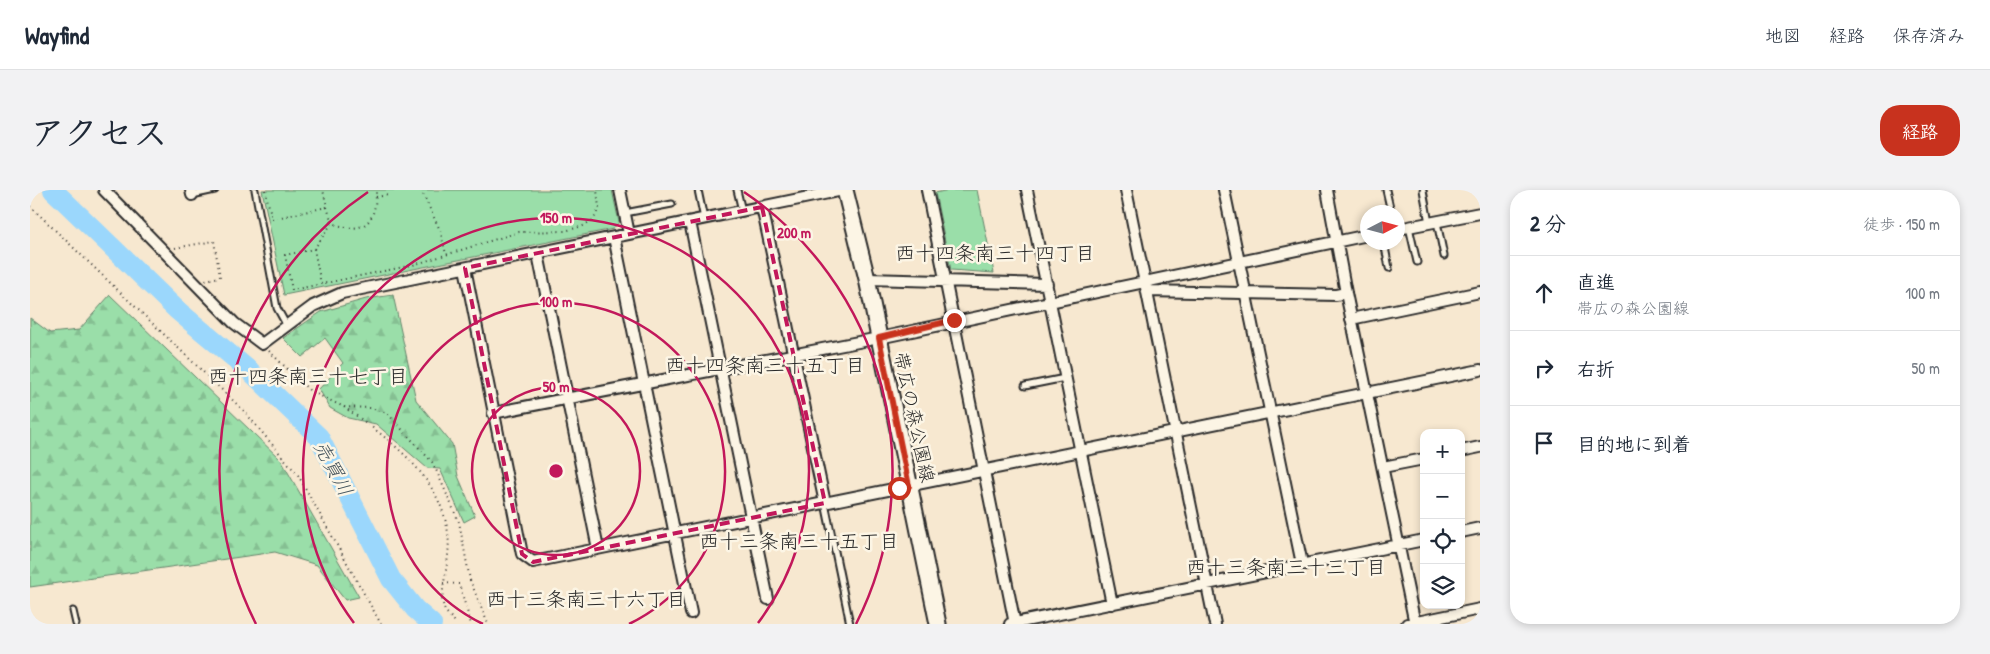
<!DOCTYPE html>
<html lang="ja">
<meta charset="utf-8">
<style>
:root{--surface:#fff;--page:#f2f2f3;--text:#1f2937;--muted:#747a83;--line:#e0e1e3;--accent:#c8321e}
body{margin:0;font-family:"Patrick Hand","Klee One",sans-serif;background:var(--page);color:var(--text)}
.controls{position:absolute;right:15px;bottom:15px;display:grid;overflow:hidden;border-radius:10px;box-shadow:0 2px 8px #0003}
.controls button{width:45px;height:45px;display:grid;place-items:center;padding:0;border:0;border-bottom:1px solid var(--line);background:var(--surface);color:var(--text);font:25px sans-serif}
.compass{position:absolute;left:1330px;top:15px;width:45px;height:45px;border-radius:50%;background:var(--surface);box-shadow:0 2px 8px #0003;rotate:84deg}
.stop{position:absolute;width:15px;height:15px;margin:-11px;border:4px solid #c8321e;border-radius:50%;background:#fff}
.stop.end{background:#c8321e;border-color:#fff;box-shadow:0 1px 5px #0008}
.list{margin:0;padding:0;list-style:none}
h2{display:flex;justify-content:space-between;align-items:center;height:65px;margin:0;padding:0 20px;font-size:21px}
h2 small{font-size:16px;font-weight:400;color:var(--muted)}
.list li{display:grid;grid-template-columns:32px 1fr auto;gap:15px;align-items:center;box-sizing:border-box;height:75px;padding:0 20px;border-top:1px solid var(--line)}
.list b{display:block;font-size:19px;white-space:nowrap}
.list p{margin:0;font-size:16px;white-space:nowrap;color:var(--muted)}
.list em{font-size:16px;font-style:normal;color:var(--muted)}
.icon{flex:none;width:28px;height:28px;fill:none;stroke:currentColor;stroke-width:2;stroke-linecap:round;stroke-linejoin:round}
.map{position:relative;flex:none;width:1450px;height:434px;overflow:hidden;border-radius:20px}
header{display:flex;align-items:center;gap:30px;box-sizing:border-box;height:70px;padding:0 25px;background:var(--surface);border-bottom:1px solid var(--line)}
header strong{font-size:24px}
nav{display:flex;gap:28px;margin-inline-start:auto;font-size:18px}
.intro{display:flex;align-items:center;justify-content:space-between;box-sizing:border-box;height:120px;padding:0 30px}
h1{margin:0;font-size:35px}
.button{padding:12px 22px;border-radius:20px;background:var(--accent);color:#fff;font-size:18px;font-weight:700}
main{display:flex;gap:30px;padding:0 30px}
aside{flex:1;background:var(--surface);border-radius:20px;box-shadow:0 2px 8px #0003}
.map>svg:first-child{display:block}
.forest{fill:url(#forest-firs);stroke:#62846a}
.park{fill:#9adea9;stroke:#62846a}
.lines{fill:none;stroke-linecap:round;stroke-linejoin:round}
.river{stroke:#9bd7fc;stroke-width:20}
.service-casing{stroke:#2b2b2b;stroke-width:9}
.minor-casing{stroke:#2b2b2b;stroke-width:14}
.secondary-casing{stroke:#2b2b2b;stroke-width:19}
.path{stroke:#2b2b2b;stroke-width:2;stroke-dasharray:1 4;stroke-linecap:butt}
.service{stroke:#fcf5e5;stroke-width:5}
.minor{stroke:#fcf5e5;stroke-width:10}
.secondary{stroke:#fcf5e5;stroke-width:15}
.route{stroke:#c8321e;stroke-width:6}
.marked{fill:none;stroke:#c2185b;stroke-width:4;stroke-dasharray:10 6;stroke-linejoin:round}
.ring{fill:none;stroke:#c2185b;stroke-width:2.5}
.labels{text-anchor:middle;dominant-baseline:central;stroke-width:5;stroke-linejoin:round;paint-order:stroke}
.street-label{font-size:19px;fill:#2b2b2b;stroke:#fcf5e5}
.neighbourhood-label{font-size:20px;fill:#2b2b2b;stroke:#fcf5e5}
.water-label{font-size:20px;font-style:italic;fill:#47565f;stroke:#fcf5e5}
.centre{fill:#c2185b;stroke:#fcf5e5;stroke-width:2.5}
.ring-label{font-size:15px;text-anchor:middle;font-weight:bold;fill:#c2185b;stroke:#fcf5e5;stroke-width:5;stroke-linejoin:round;paint-order:stroke}
</style>
<header>
<strong>Wayfind</strong>
<nav><a>地図</a><a>経路</a><a>保存済み</a></nav>
</header>
<div class="intro"><h1>アクセス</h1><a class="button">経路</a></div>
<main>
<div class="map">
<svg width="1450" height="434" viewBox="0 0 1450 434">
<defs>
<pattern id="forest-firs" width="22" height="20" patternUnits="userSpaceOnUse" patternTransform="scale(1.25)"><rect width="22" height="20" fill="#9adea9"/><path d="M5 1l3.5 6h-7zM16 11l3.5 6h-7z" fill="#85bf92"/></pattern>
</defs>
<rect width="100%" height="100%" fill="#f7e8d0"/>
<filter id="ink" filterUnits="userSpaceOnUse"><feTurbulence type="fractalNoise" baseFrequency=".02" numOctaves="2"/><feDisplacementMap in="SourceGraphic" scale="10" xChannelSelector="R" yChannelSelector="G"/><feConvolveMatrix kernelMatrix="1 2 1 2 8 2 1 2 1" color-interpolation-filters="sRGB"/></filter>
<g filter="url(#ink)">
<path class="forest" d="M80,105L251,270L329,407L315,410L287,375L245,362L0,397V128L20,143L49,140Z
M363,105L386,210L422,254L428,286L445,326L434,332L410,279L397,278L346,234L318,228L300,218L289,199L313,173L295,148L272,167L253,148L291,122L336,109Z"/>
<path class="park" d="M232,0H582L589,32L583,39L254,105Z
M919,0H947L964,83L921,80L905,3Z"/>
<g class="lines">
<path class="river" d="M23,0L147,120L221,182L289,247L361,389L385,419L402,434"/>
<g class="service-casing">
<path id="service" d="M225,0L247,118L257,136
M668,0L674,29
M707,0L712,21
M1356,0L1361,22
M1393,0L1399,33
M162,5L185,0
M595,23L642,14
M1407,32L1414,66
M1379,37L1387,72
M1354,52L1359,78
M995,196L1035,188
M795,313L820,434
M43,421L46,434"/>
</g>
<g class="minor-casing">
<path id="minor" d="M74,0L204,133L232,154L283,116L312,103L813,0
M161,0L162,5
M590,0L599,44
M897,0L985,434
M997,0L1082,414
M1096,0L1185,434
M1194,0L1272,374
M1297,0L1316,103L1385,434
M732,17L795,313
M660,32L738,409
M1368,39L1450,23
M584,47L661,423
M508,64L568,359
M435,78L492,364L503,372L1450,180
M837,89L1017,94
M1117,101L1306,105L1316,103
M1321,129L1450,102
M463,223L849,148L1338,45
M1431,261L1450,257
M1353,277L1394,269
M1431,342L1450,338
M980,434L1394,350
M1377,434L1450,419"/>
</g>
<g class="secondary-casing">
<path id="secondary" d="M815,0L837,89L908,434"/>
</g>
<path class="path" d="M235,0L242,29L297,17L293,0
M391,0L410,40L416,64
M346,7L358,5
M0,16L214,221L268,285L351,434
M297,17L302,33C336,46 346,31 346,0
M145,58L184,51L190,87L175,90
M284,59L302,33
M291,94L284,59L255,65L262,100L383,75L489,42L535,41L553,36L564,29L569,18L567,0
M239,161L280,201L314,217L341,218L357,223L403,273L429,332L440,390L458,434
M314,217C358,248 410,285 418,343C421,365 413,389 412,411L415,421L427,434
M413,393L429,394L441,434"/>
<use href="#service" class="service"/>
<use href="#minor" class="minor"/>
<use href="#secondary" class="secondary"/>
</g>
</g>
<g class="lines" filter="url(#ink)">
<path class="route" d="M869,298L879,296L849,148L924,130"/>
</g>
<path class="marked" d="M732,17L795,313L503,372L492,364L435,78Z"/>
<g class="ring">
<circle cx="526" cy="281" r="84"/>
<path d="M453 434A169 169 0 1 1 599 434"/>
<path d="M324 433A253 253 0 1 1 728 433"/>
<path d="M226 434A337 337 0 0 1 338 2M714 2A337 337 0 0 1 826 434"/>
</g>
<g class="labels">
<g class="street-label">
<text transform="translate(885 227) rotate(78)">帯広の森公園線</text>
</g>
<g class="neighbourhood-label">
<text x="965" y="62">西十四条南三十四丁目</text>
<text x="735" y="174">西十四条南三十五丁目</text>
<text x="278" y="185">西十四条南三十七丁目</text>
<text x="769" y="350">西十三条南三十五丁目</text>
<text x="1256" y="376">西十三条南三十三丁目</text>
<text x="556" y="408">西十三条南三十六丁目</text>
</g>
<g class="water-label">
<text transform="translate(304 278) rotate(62)">売買川</text>
</g>
</g>
<circle cx="526" cy="281" r="8" class="centre"/>
<g class="ring-label">
<text x="526" y="33">150 m</text>
<text x="764" y="48">200 m</text>
<text x="526" y="117">100 m</text>
<text x="526" y="202">50 m</text>
</g>
</svg>
<div class="controls">
<button>+</button>
<button>−</button>
<button><svg class="icon" aria-label="locate" viewBox="0 0 24 24"><circle cx="12" cy="12" r="6"/><path d="M12 2v4M12 18v4M2 12h4M18 12h4"/></svg></button>
<button><svg class="icon" aria-label="layers" viewBox="0 0 24 24"><path d="M12 4l9 5-9 5-9-5zM3 14l9 5 9-5"/></svg></button>
</div>
<svg class="compass" viewBox="-18 -18 36 36"><path d="M0-13l5 13h-10z" fill="#e53935"/><path d="M0 13l5-13h-10z" fill="#747a83"/></svg>
<div class="stop" style="left:869px;top:298px"></div>
<div class="stop end" style="left:924px;top:130px"></div>
</div>
<aside>
<h2>2 分<small>徒歩 · 150 m</small></h2>
<ul class="list">
<li><svg class="icon" aria-label="ahead" viewBox="0 0 24 24"><path d="M12 20V5M6 11l6-6 6 6"/></svg><div><b>直進</b><p>帯広の森公園線</p></div><em>100 m</em></li>
<li><svg class="icon" aria-label="right" viewBox="0 0 24 24"><path d="M7 20v-9h11M14 6l5 5-5 5"/></svg><div><b>右折</b></div><em>50 m</em></li>
<li><svg class="icon" aria-label="arrive" viewBox="0 0 24 24"><path d="M6 21V4h12l-3 4 3 4H6"/></svg><div><b>目的地に到着</b></div></li>
</ul>
</aside>
</main>
